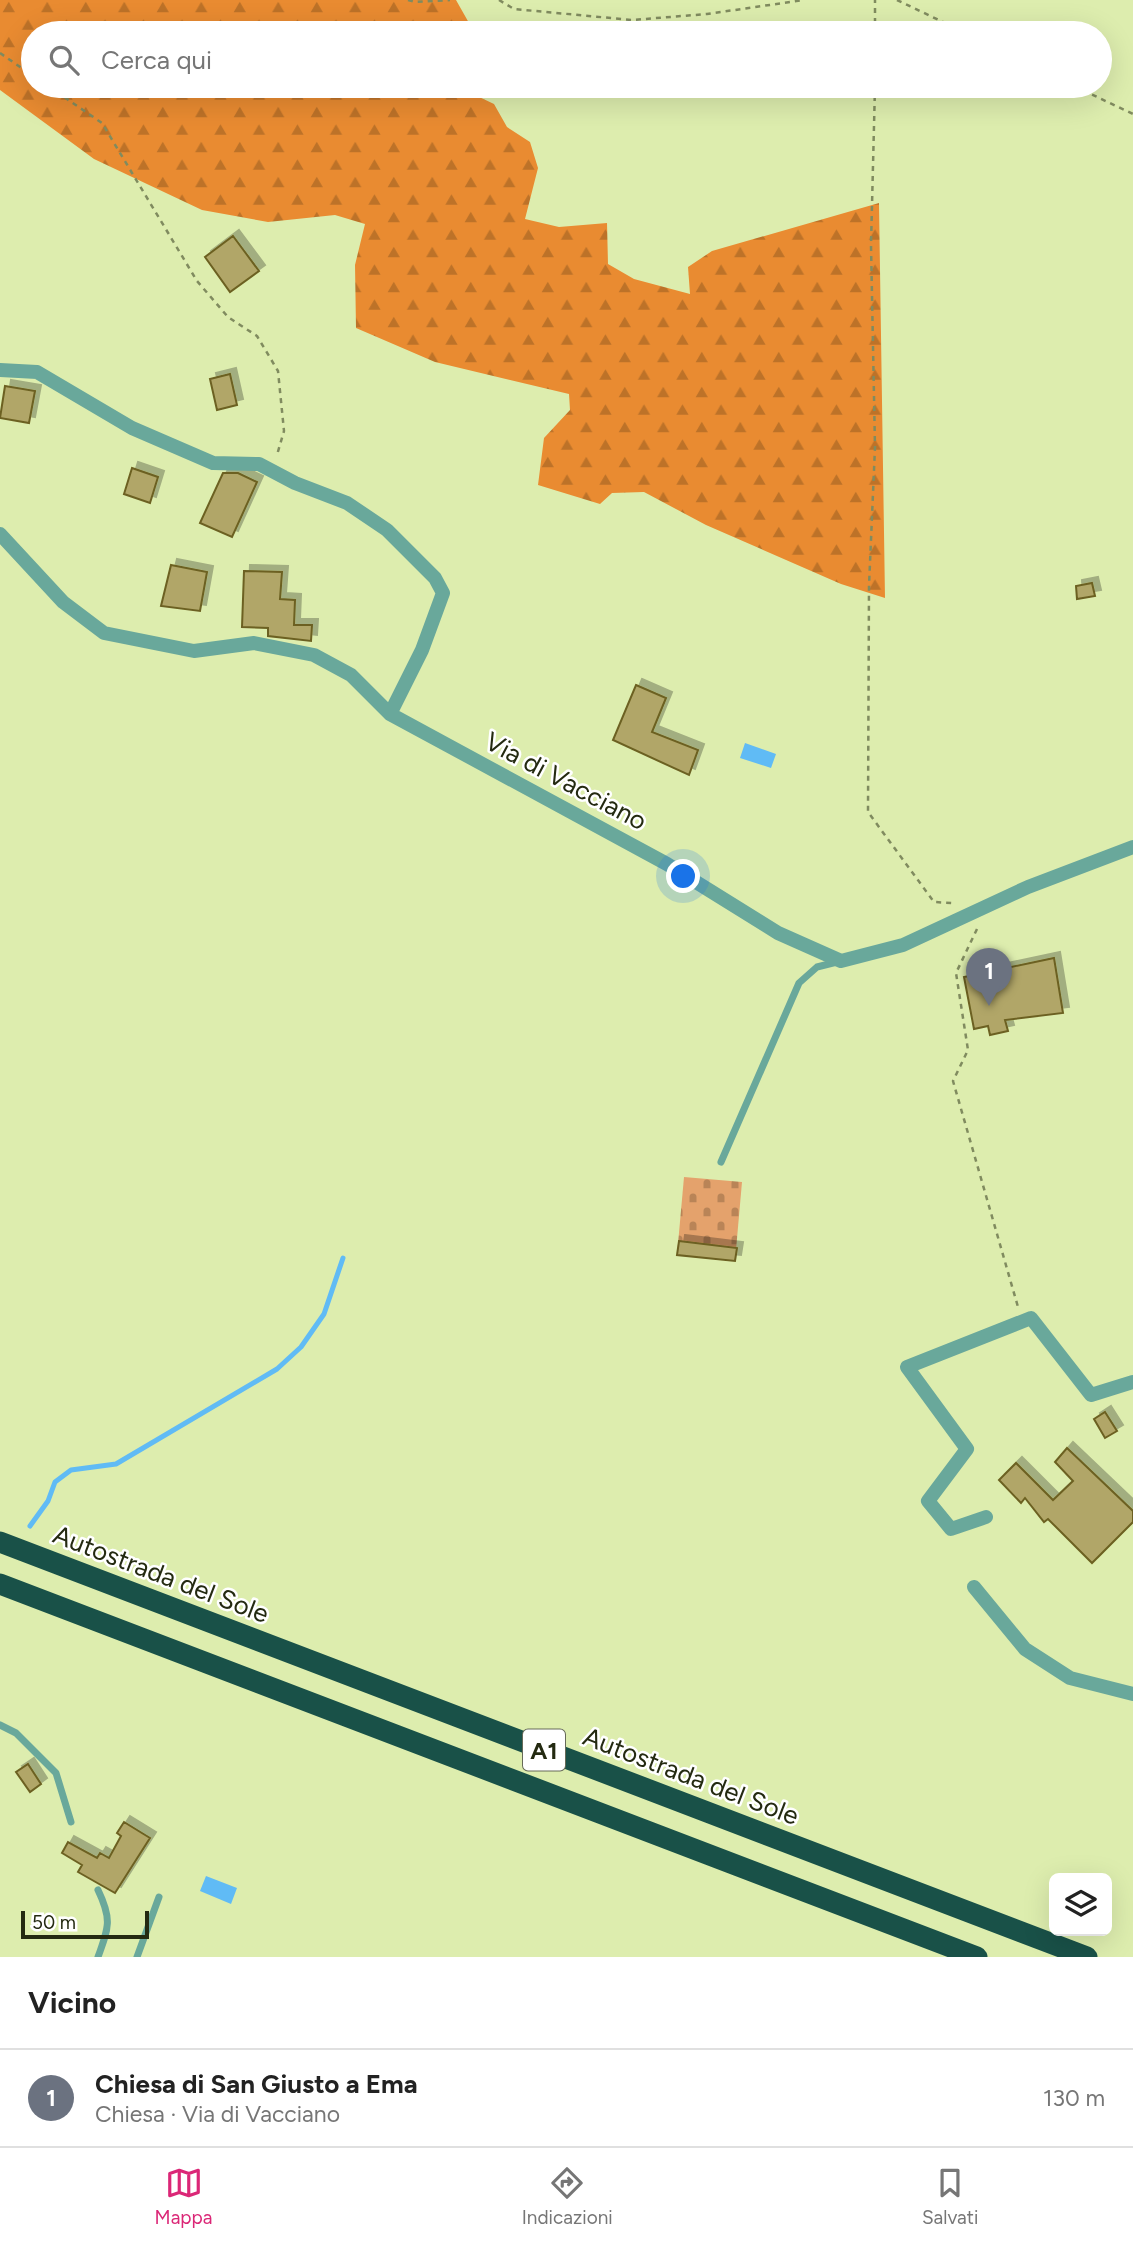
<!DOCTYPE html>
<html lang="it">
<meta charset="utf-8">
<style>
:root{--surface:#fff;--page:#f6f6f6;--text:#222;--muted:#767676;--line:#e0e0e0;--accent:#db2777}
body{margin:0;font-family:Figtree,sans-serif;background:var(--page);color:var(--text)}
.controls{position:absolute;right:21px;bottom:21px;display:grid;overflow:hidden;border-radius:10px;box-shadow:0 7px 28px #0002}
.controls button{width:63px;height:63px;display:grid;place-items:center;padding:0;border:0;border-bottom:2px solid var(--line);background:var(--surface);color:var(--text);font:35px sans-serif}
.scale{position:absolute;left:21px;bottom:18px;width:128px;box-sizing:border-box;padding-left:7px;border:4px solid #242a11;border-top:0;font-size:19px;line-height:24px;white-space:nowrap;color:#242a11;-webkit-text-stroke:5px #fff;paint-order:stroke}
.you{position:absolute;left:684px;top:877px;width:24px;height:24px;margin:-18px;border:5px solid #fff;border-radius:50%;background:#1a73e8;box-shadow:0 0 0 10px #1a73e833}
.badge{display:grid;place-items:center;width:46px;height:46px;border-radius:50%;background:var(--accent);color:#fff;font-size:23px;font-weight:700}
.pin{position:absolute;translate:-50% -58px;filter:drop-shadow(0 2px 4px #0008)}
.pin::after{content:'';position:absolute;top:37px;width:24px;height:21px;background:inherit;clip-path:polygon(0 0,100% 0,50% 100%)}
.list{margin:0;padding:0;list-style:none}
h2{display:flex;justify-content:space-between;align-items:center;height:91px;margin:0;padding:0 28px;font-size:30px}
h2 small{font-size:23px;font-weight:400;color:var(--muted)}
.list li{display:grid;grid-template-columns:46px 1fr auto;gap:21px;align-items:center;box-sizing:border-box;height:98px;padding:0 28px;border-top:2px solid var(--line)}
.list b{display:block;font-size:26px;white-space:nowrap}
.list p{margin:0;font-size:23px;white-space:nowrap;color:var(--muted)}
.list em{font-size:23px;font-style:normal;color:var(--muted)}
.icon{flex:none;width:38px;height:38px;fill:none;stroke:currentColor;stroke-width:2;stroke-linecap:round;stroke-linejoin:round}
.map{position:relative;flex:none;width:1133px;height:1957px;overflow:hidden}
.search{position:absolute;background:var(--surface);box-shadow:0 7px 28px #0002;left:21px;right:21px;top:21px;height:77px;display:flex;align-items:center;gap:18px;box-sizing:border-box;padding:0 24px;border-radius:38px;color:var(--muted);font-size:26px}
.sheet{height:189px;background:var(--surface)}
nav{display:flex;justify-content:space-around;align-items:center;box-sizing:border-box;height:98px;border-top:2px solid var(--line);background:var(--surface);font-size:19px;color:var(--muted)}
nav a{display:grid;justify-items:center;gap:4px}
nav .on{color:var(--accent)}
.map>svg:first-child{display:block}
.forest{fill:url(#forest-firs)}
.cemetery{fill:url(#cemetery-stones)}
.water{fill:#60bbf5}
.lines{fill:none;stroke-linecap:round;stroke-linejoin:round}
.stream{stroke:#60bbf5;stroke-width:5}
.building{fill:#b1a667;stroke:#6c6121;stroke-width:2;filter:url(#shadow)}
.path{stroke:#808b5f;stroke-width:2.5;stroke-dasharray:5 5;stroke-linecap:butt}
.service{stroke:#69a89b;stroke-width:7}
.minor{stroke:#69a89b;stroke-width:14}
.motorway{stroke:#195148;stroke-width:21}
.labels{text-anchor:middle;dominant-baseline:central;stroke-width:5;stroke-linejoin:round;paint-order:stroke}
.shield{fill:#fff;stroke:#666a58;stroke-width:2}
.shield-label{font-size:24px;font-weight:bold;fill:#242a11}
.street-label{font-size:26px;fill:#242a11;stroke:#fff}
</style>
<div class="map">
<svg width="1133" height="1957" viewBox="0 0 1133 1957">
<defs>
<pattern id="forest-firs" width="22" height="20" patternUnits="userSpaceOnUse" patternTransform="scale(1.75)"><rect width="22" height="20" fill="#e98b31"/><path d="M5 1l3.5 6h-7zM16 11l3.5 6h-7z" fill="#bd7228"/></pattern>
<pattern id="cemetery-stones" width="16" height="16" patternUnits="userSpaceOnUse" patternTransform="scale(1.75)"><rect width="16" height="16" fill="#e4a26c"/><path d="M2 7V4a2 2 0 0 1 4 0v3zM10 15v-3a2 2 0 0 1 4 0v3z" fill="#b98457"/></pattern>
<filter id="shadow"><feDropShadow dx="6" dy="-6" stdDeviation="0" flood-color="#0004"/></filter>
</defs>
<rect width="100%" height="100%" fill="#ddedae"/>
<path class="forest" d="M0,0H456L469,23L465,33H33V86H456L494,104L507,127L530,142L538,168L525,219L559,227L607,223L608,264L634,279L690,294L688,267L712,251L879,203L885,598L841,584L706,525L644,492L612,493L600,504L538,485L544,438L570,410L569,394L435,362L356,328L355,265L365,224L335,215L268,222L202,210L94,159L0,90Z"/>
<path class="cemetery" d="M684,1177L742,1182L735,1261L677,1255Z"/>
<path class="water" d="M745,743L776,754L771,768L740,758Z
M206,1876L237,1888L231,1904L200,1891Z"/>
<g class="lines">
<path class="stream" d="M30,1526L48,1501L55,1482L71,1470L116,1464L277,1369L301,1347L324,1314L343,1258"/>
</g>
<path class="building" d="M233,236L259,271L230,292L205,257Z
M230,374L237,405L217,410L210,379Z
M5,386L35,391L29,423L0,418Z
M132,468L158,477L150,503L124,494Z
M223,473H238L257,482L232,537L200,523Z
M171,565L207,572L200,611L161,606Z
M244,571L282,572L280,599L295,600L294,625H312L311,641L268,636V628L242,627Z
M1092,583L1095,596L1077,599L1076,586Z
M636,685L666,698L652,732L698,750L689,775L613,740Z
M1054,958L1063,1013L1005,1020L1008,1031L990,1035L988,1026L974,1029L964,977Z
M679,1241L737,1248L735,1261L677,1255Z
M1105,1412L1117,1431L1105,1438L1094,1419Z
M1067,1448L1133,1511V1522L1092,1563L1048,1519L1044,1522L1025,1498L1021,1503L999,1480L1016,1463L1053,1500L1073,1481L1055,1462Z
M28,1764L41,1784L30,1792L16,1772Z
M124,1822L150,1838L115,1893L78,1872L82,1865L62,1853L68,1842L97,1858L100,1853L109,1858L121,1836L117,1833Z"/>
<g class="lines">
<path class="path" d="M408,0L415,2L450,0
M499,0L514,9L632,20L707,14L804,0
M897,0L966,33
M875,33V0
M0,53L33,76
M48,86L102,123L197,281L228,317L257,336L278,371L284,431L277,455
M875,86L871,245L875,447L869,586L868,812L934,902L953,903
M1074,86L1133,114
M977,929L956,973L968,1050L953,1081L1018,1307"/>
<path class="service" d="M721,1162L799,983L817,967L837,962
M0,1725L16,1733L56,1773L71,1822
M98,1957C109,1927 112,1919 98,1890
M137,1957L159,1897"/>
<path class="minor" d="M0,370L37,372L132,428L213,463L259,464L295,483L347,503L387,530L435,578L443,593L422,650L390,714
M0,534L63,602L104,633L194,651L254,643L314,655L351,675L390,714L667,864L778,933L841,961L903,945L1028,887L1133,847
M986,1517L951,1529L928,1501L967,1449L907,1367L1031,1318L1091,1395L1133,1382
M974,1587L1025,1649L1070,1678L1133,1694"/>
<path class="motorway" d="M0,1542L1087,1957
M0,1584L977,1957"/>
</g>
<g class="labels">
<rect class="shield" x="523" y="1729.5" width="42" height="41" rx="5"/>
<g class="shield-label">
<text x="544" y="1750">A1</text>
</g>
<g class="street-label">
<text transform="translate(566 781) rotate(28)">Via di Vacciano</text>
<text transform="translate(161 1574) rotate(21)">Autostrada del Sole</text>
<text transform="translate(691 1776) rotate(21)">Autostrada del Sole</text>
</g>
</g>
</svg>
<div class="controls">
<button><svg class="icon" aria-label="layers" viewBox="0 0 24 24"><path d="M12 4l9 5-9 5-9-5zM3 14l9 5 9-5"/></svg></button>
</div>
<div class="scale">50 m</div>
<div class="you"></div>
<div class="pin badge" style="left:989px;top:1006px;background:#6b7280">1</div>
<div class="search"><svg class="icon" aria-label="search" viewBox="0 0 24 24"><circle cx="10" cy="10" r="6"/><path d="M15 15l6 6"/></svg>Cerca qui</div>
</div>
<section class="sheet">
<h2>Vicino<small></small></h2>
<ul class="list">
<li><span class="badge" style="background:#6b7280">1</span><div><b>Chiesa di San Giusto a Ema</b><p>Chiesa · Via di Vacciano</p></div><em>130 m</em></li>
</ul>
</section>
<nav>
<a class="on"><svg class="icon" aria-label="map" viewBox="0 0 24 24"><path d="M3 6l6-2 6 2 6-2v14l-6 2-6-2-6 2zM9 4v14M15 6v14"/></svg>Mappa</a>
<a><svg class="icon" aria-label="directions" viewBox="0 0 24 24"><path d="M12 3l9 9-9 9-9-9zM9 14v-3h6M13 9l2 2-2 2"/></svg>Indicazioni</a>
<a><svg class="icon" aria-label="saved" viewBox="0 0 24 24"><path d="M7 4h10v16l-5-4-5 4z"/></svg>Salvati</a>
</nav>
